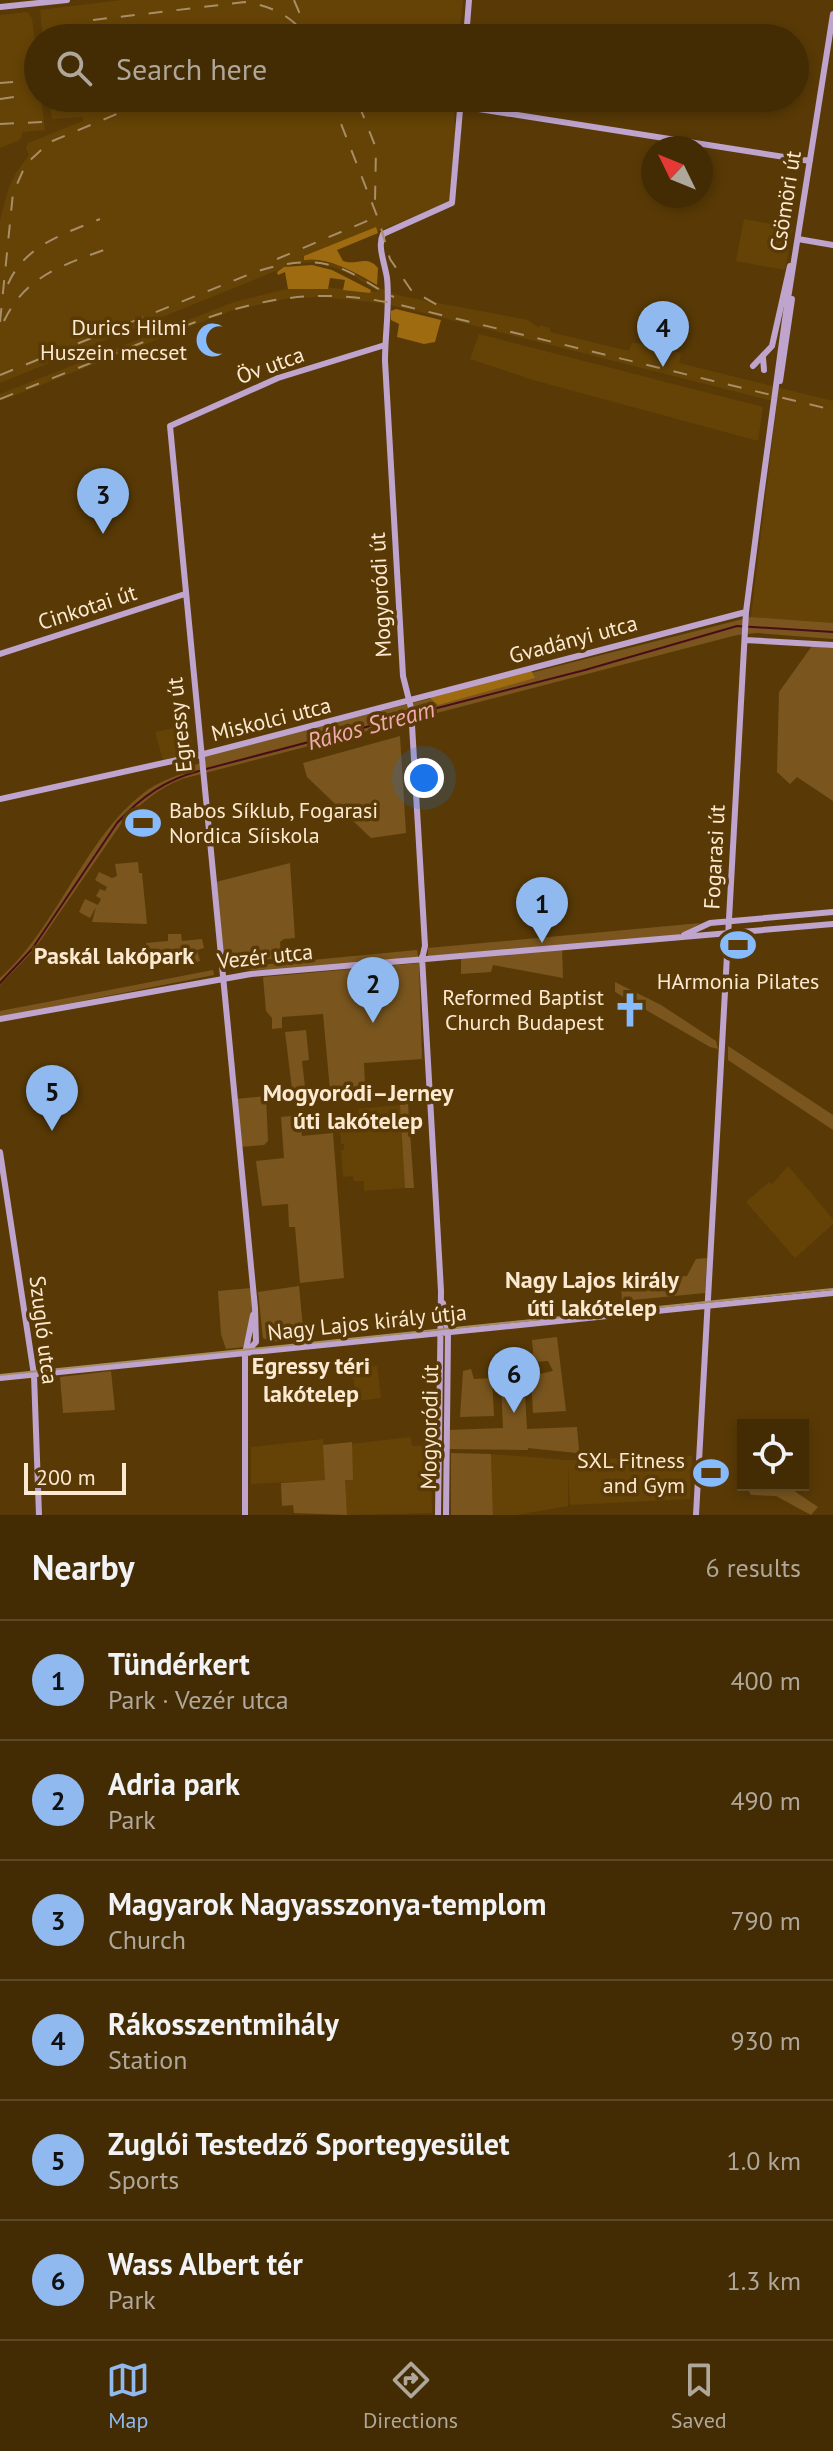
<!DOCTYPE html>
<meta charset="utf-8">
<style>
:root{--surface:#432c04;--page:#4d3813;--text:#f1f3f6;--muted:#afa79a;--line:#5b4826;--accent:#90b9f0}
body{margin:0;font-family:"PT Sans",sans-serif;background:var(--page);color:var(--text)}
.controls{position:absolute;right:24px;bottom:24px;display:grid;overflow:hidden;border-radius:0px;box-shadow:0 4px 12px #0003}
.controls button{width:72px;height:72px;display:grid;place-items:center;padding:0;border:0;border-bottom:2px solid var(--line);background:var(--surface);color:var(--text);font:40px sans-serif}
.compass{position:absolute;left:641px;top:136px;width:72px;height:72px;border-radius:50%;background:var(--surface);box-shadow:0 4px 12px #0003;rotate:313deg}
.scale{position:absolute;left:24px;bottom:20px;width:102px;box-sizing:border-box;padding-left:8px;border:4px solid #fce9d1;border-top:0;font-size:22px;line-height:28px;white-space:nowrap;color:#fce9d1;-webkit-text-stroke:6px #593a06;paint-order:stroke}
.you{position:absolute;left:424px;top:778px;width:28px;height:28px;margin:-20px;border:6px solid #fff;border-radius:50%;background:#1a73e8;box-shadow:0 0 0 12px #1a73e833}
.badge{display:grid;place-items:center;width:52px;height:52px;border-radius:50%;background:var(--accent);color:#111;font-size:26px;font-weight:700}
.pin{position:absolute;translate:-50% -66px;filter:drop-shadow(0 2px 4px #0008)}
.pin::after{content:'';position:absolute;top:42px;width:28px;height:24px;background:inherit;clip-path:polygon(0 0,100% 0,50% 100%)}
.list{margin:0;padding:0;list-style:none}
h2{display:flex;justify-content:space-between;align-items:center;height:104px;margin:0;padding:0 32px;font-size:34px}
h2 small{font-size:26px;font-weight:400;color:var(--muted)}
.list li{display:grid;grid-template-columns:52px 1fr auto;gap:24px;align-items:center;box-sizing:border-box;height:120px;padding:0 32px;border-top:2px solid var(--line)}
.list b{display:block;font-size:30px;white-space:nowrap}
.list p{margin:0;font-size:26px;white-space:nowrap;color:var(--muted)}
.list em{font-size:26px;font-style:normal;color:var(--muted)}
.icon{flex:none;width:44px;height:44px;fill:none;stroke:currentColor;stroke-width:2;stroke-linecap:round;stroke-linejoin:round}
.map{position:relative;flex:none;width:833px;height:1515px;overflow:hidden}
.search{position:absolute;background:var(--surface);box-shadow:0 4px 12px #0003;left:24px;right:24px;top:24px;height:88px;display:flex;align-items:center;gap:20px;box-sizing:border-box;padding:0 28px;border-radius:44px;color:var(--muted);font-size:30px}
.sheet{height:824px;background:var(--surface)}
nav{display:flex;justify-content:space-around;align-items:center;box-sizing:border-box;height:112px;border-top:2px solid var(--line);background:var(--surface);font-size:22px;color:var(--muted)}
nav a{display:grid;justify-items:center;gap:4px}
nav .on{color:var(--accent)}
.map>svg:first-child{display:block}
.built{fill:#654306}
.green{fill:#7a561e}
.forest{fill:#9e6b10}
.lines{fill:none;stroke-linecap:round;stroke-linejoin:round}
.stream{stroke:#4a0c19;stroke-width:2}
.secondary{stroke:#bfa4cd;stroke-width:6}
.tram{stroke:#a78e67;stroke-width:2}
.rail{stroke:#a78e67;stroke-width:2;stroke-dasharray:14 14;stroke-linecap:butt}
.secondary-bridge{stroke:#bfa4cd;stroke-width:6}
.labels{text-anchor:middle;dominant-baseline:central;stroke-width:7;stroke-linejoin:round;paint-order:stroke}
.street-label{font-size:22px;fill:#fce9d1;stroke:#593a06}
.poi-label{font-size:22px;fill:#fce9d1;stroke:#593a06;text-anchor:end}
.water-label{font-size:24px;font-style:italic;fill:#f2a8ae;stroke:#593a06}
.neighbourhood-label{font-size:24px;font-weight:bold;fill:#fce9d1;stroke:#593a06}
</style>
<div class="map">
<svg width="833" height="1515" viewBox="0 0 833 1515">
<rect width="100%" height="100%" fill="#593a06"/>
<path class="built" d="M121,0H463L459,38H43L40,10Z
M27,12L32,18L38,69V98H41L45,130L23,132L20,140L0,148V15Z
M49,98H454L455,134L449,202L310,259L338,265L380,288L401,296L528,320L539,328L540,325L550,328V332L629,351L632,343L647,344L681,353L679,363L833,401V623L751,617L777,402L424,313L380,303L322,297L290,298L230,311L0,401V394L234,302L282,290L323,287L379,292L352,275L336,268L315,262L293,264L0,383V220L9,187L16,173L29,155L26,148L28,143L83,121V117L52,119Z
M744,219L793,228L785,270L736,261Z
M479,334L763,407L758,441L533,380L470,359Z
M189,725L194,753L163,760L155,732Z
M400,1105L405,1188L364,1191V1181H354L353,1176L343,1177L341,1150H344V1144H341L340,1123L359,1122L358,1109Z
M788,1166L833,1219V1224L795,1258L746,1202L769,1182L772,1184Z
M377,1366L381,1398L356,1401L352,1368Z
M411,1437L412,1446L431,1445L432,1513L347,1515L344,1479L251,1484V1447L323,1439L324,1447Z
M491,1454L567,1460L692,1456L690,1499L570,1505L568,1467V1506L516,1515H493Z"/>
<path class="green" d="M751,617L833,623V639L757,633L737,635L182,779C157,789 139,805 121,824L34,950L0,985V978C58,927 87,832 149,789C163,780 178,775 194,770L195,765L203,762V756Z
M812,646L833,648V801L797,777L790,784L777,772L779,692Z
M400,736L406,833L371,838L307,777L303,763Z
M138,862L139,873H142L147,924L92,922L96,907L90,918L79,912L85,899L98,905L101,899L96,896L100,889L105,891L107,887L95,880L99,872L112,878L117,876L115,864Z
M290,863L295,938L284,939L280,942L281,958L222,964L216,882Z
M701,923L676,936L428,956V948Z
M168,934H181L182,941L202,939L204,948L197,950L200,961L196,962L195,958L157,965L155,953L147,954L146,943L168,941Z
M562,948L563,978L493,965L491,972L461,974V958Z
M417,950L418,957L264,971L227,968Z
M419,963L422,1059L364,1063L365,1086L330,1090L323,1014L282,1017V1028L272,1029V1018L266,1011L263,977Z
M213,970L214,975L0,1017V1011Z
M615,982L661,1005L716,1041L718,1049L710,1047L615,992Z
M306,1030L309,1060L302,1061L305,1087L292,1089L285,1032Z
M728,1046L833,1115V1130L728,1060Z
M266,1096L268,1141L264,1145L239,1147L235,1099Z
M408,1104L414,1188H405L400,1105Z
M300,1115L302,1136L333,1133L344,1278L300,1283L295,1227H289L288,1204L262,1206L256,1161L284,1158L281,1117Z
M707,1258L705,1293L622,1301L621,1286L668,1283V1277L687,1276L696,1259Z
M299,1286L304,1338L273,1342L263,1338L258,1292Z
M251,1288L253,1309L244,1347L226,1349L221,1334L218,1291Z
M557,1337L566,1411L533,1413L531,1376L553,1371L548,1361L534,1362L532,1340Z
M523,1359L527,1429L577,1427L579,1450L577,1453L528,1448V1450L448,1449V1430L503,1428L500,1361Z
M471,1369L474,1379L492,1378L494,1416L460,1417L463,1371Z
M111,1371L115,1410L63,1413L60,1377Z
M352,1442L353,1480H345L347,1515L294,1513L293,1505L282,1506L281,1483L325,1480L323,1445Z
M451,1453L491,1454L493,1515H451Z
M750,1485L787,1486L818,1507L811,1515L776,1496L751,1495L748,1490Z"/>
<path class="forest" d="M376,227L378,233L337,250L343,261C356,266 367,254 378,268L377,285C357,273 327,256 304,260V256Z
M312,265L332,270L371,290L370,293L343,290L345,280L330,278L328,289H288L285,272L278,275L277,272L284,267Z
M396,309L441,320L435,342L424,344L397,337L399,324L391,320V311Z
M531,670L535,678L438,705L429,697Z"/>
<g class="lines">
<path class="stream" d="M414,714L585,670L737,626L833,632
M206,769L408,716
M0,983L32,949L117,823C141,797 165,780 199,771"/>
<path class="secondary" d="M0,7L67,0
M466,38L469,0
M460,106L810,161
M798,239L833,245
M787,305L833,14
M763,358L764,370
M753,366L772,346L790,266
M780,381L792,299
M745,640L833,645
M0,654L185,594
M0,799L200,755L746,612
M684,935L710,923L833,912
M422,957L441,1291L438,1515
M422,959L425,946L411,708L403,676L385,361C385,333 390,305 387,278C385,264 377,246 383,234L452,203L461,98
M0,1019L251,974L833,924
M0,1152L34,1375L39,1515
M443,1303L448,1332L446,1515
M245,1354L256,1342L255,1308L170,426L278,378L385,345
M0,1378L833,1293
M245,1515V1354L253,1315
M696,1515L746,612L761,496"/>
<path class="tram" d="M0,1375L833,1289"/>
<path class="rail" d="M294,0L307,31
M93,20L245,2C272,6 292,16 308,38
M0,83L13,82
M331,98L379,221L390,259L411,290L441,307
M0,99L14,97
M359,105L376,148L375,201
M0,124L44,122
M277,259L374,218
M8,284C25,245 64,234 100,219
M4,321C26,274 67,264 112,247
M0,322L13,193L26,164L50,142L155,98
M0,375L255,272C290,261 321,256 355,275C368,282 380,291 394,297
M0,399C45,381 91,363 136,345C229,308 294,282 396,304L833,410"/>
<path class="secondary-bridge" d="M761,496L787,305"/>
</g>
<defs>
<g id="mosque-bare" transform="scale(2.76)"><path d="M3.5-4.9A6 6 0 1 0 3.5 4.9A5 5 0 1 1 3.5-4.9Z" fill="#87bbfb" stroke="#593a06" stroke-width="2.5" paint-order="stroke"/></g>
<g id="stadium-bare" transform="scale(2.76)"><path d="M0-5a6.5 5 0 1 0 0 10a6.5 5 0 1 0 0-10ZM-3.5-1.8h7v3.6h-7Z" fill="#87bbfb" stroke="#593a06" stroke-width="2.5" paint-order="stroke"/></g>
<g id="church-bare" transform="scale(2.76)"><path d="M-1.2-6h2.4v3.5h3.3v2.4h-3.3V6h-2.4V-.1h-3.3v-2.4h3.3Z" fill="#87bbfb" stroke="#593a06" stroke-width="2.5" paint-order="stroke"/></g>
</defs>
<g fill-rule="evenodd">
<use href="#mosque-bare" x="213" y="340"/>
<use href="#stadium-bare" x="143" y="823"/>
<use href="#stadium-bare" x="738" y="945"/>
<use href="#church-bare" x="630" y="1010"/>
<use href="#stadium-bare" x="711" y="1473"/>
</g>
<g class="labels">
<g class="street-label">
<text transform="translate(785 201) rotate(-81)">Csömöri út</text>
<text transform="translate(270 365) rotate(-20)">Öv utca</text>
<text transform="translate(380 595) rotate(-93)">Mogyoródi út</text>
<text transform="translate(87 607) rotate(-18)">Cinkotai út</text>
<text transform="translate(573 639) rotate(-15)">Gvadányi utca</text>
<text transform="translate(271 719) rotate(-14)">Miskolci utca</text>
<text transform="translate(179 725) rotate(-96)">Egressy út</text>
<text transform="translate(714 857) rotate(-87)">Fogarasi út</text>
<text transform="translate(265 956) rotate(-6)">Vezér utca</text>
<text transform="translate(367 1322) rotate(-6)">Nagy Lajos király útja</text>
<text transform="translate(44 1330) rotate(83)">Szugló utca</text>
<text transform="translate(429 1427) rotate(-89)">Mogyoródi út</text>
</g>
<g class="poi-label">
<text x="187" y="327">Durics Hilmi<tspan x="187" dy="25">Huszein mecset</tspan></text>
<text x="169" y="810" text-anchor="start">Babos Síklub, Fogarasi<tspan x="169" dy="25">Nordica Síiskola</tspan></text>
<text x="738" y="981" text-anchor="middle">HArmonia Pilates</text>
<text x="604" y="997">Reformed Baptist<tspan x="604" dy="25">Church Budapest</tspan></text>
<text x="685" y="1460">SXL Fitness<tspan x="685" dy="25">and Gym</tspan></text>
</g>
<g class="water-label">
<text transform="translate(371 725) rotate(-15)">Rákos Stream</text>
</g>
<g class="neighbourhood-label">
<text x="114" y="955">Paskál lakópark</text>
<text x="358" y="1092">Mogyoródi–Jerney<tspan x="358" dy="28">úti lakótelep</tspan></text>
<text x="592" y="1279">Nagy Lajos király<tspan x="592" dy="28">úti lakótelep</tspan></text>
<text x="311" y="1365">Egressy téri<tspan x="311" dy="28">lakótelep</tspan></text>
</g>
</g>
</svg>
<div class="controls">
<button><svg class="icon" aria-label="locate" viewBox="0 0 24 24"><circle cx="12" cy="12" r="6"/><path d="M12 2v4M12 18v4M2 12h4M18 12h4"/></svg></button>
</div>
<svg class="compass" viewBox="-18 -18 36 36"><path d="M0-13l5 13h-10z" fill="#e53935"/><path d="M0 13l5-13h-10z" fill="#afa79a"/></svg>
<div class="scale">200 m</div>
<div class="you"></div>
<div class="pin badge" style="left:542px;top:943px">1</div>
<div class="pin badge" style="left:373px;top:1023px">2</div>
<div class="pin badge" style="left:103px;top:534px">3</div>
<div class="pin badge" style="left:663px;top:367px">4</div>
<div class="pin badge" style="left:52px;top:1131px">5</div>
<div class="pin badge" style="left:514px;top:1413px">6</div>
<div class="search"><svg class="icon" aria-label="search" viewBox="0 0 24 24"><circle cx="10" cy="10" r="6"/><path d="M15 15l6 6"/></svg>Search here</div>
</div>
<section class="sheet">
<h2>Nearby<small>6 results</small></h2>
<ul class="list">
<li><span class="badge">1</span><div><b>Tündérkert</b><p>Park · Vezér utca</p></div><em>400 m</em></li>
<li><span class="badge">2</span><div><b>Adria park</b><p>Park</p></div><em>490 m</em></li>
<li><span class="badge">3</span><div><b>Magyarok Nagyasszonya-templom</b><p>Church</p></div><em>790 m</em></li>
<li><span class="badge">4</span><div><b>Rákosszentmihály</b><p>Station</p></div><em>930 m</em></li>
<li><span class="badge">5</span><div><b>Zuglói Testedző Sportegyesület</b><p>Sports</p></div><em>1.0 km</em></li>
<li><span class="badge">6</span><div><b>Wass Albert tér</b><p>Park</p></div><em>1.3 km</em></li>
</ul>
</section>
<nav>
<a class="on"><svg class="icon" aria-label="map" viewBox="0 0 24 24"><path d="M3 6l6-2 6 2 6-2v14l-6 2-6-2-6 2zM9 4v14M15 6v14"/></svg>Map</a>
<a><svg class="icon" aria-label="directions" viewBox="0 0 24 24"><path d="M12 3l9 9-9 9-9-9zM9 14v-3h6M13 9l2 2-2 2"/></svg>Directions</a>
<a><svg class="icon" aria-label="saved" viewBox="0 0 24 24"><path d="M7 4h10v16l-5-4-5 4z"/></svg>Saved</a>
</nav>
